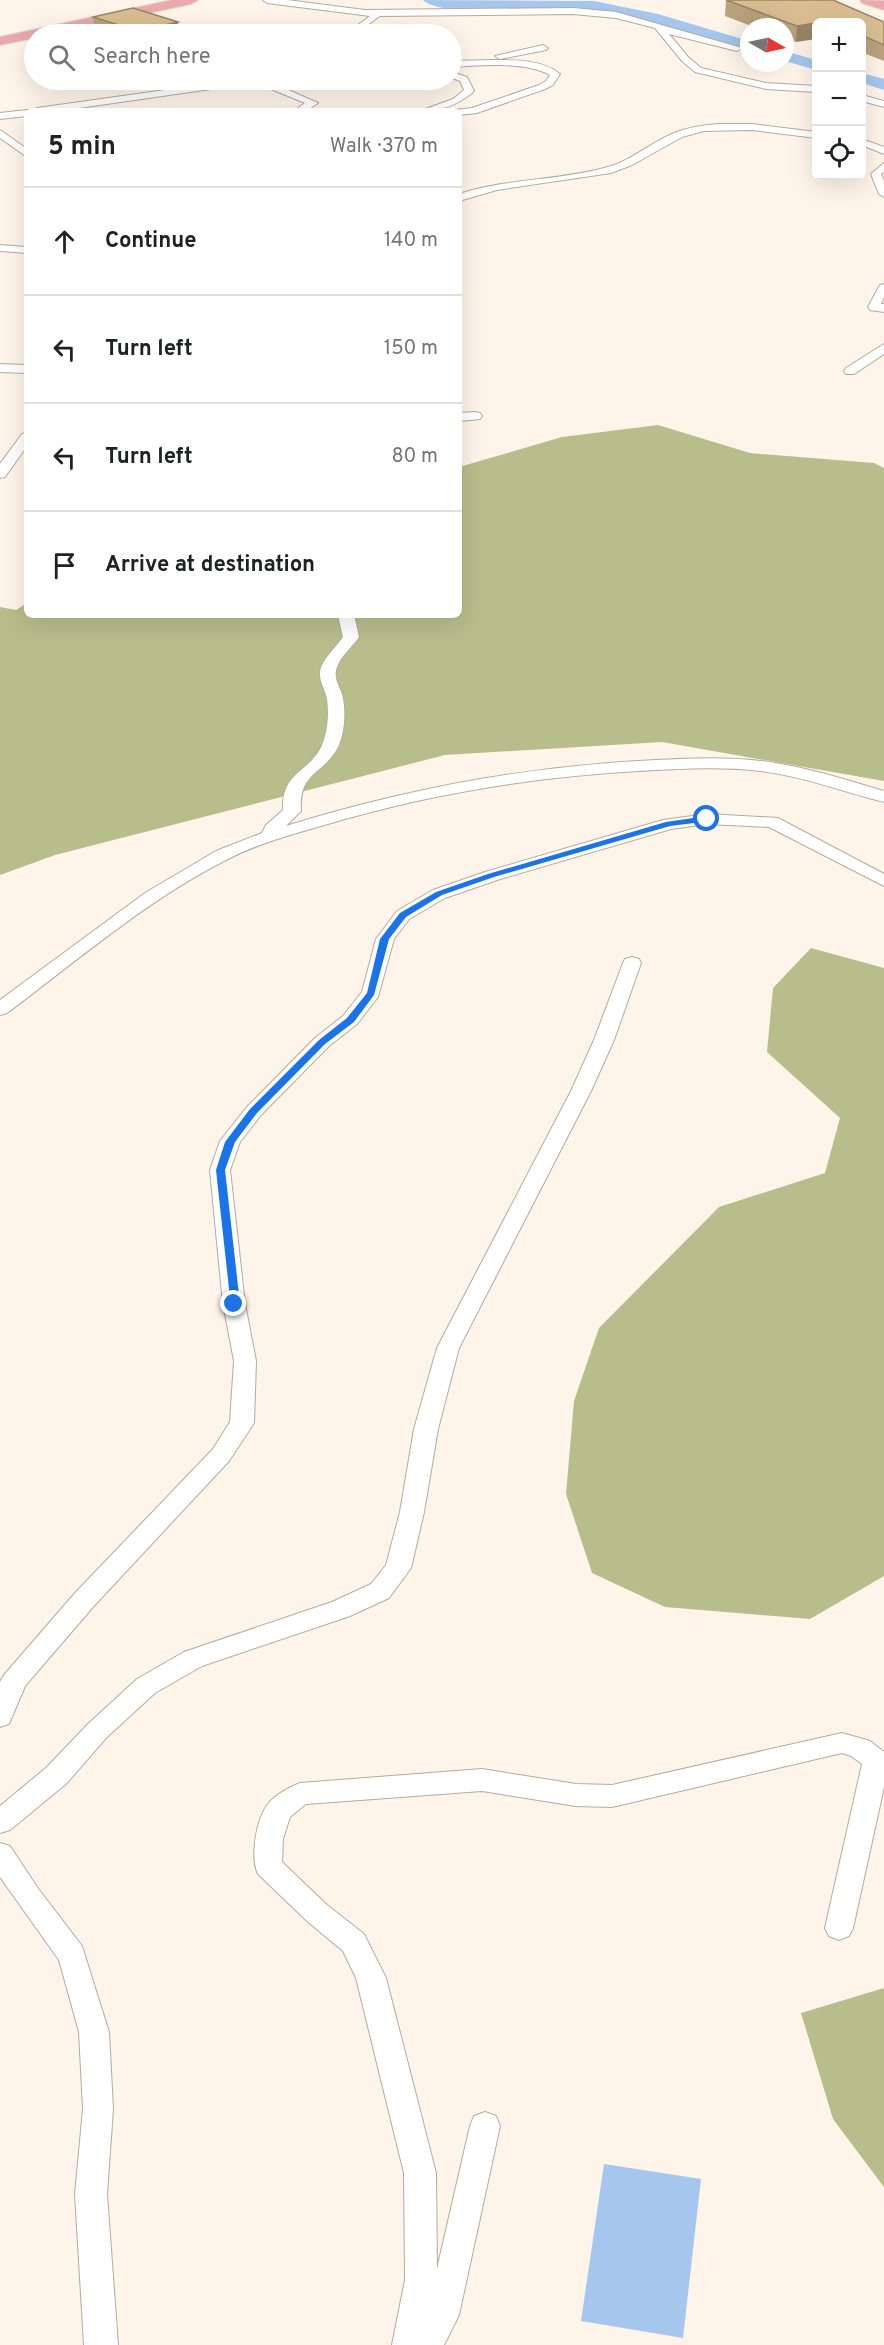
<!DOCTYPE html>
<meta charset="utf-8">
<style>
:root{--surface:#fff;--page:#f6f6f6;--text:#202124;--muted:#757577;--line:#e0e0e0}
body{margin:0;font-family:Overpass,sans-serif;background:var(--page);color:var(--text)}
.controls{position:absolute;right:18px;top:18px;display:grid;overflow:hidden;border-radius:9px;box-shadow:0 6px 24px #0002}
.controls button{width:54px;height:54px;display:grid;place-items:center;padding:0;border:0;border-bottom:2px solid var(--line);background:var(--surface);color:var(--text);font:30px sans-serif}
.compass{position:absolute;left:740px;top:18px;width:54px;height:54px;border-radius:50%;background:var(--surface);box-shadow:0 6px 24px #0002;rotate:99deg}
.stop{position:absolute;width:18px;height:18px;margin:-14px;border:4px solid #1a73e8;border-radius:50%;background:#fff}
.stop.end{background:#1a73e8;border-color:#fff;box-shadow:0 2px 6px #0008}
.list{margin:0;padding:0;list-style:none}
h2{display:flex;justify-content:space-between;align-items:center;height:78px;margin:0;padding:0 24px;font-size:26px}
h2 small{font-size:20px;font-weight:400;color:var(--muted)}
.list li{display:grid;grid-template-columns:39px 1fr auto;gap:18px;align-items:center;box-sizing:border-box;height:108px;padding:0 24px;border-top:2px solid var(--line)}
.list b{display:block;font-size:22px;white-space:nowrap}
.list em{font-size:20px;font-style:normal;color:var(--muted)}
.icon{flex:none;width:33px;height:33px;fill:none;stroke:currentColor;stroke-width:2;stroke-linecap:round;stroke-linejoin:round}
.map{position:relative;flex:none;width:884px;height:2345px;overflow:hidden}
.search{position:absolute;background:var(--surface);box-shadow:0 6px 24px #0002;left:24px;top:24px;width:438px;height:66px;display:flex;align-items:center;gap:15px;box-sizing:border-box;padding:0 21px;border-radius:33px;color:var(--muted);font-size:22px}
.panel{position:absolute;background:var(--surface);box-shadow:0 6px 24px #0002;left:24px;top:108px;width:438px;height:510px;border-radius:9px}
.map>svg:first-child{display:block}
.forest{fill:#b8bd8c}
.water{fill:#a5c7ee}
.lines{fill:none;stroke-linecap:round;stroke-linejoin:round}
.river{fill:#a5c7ee;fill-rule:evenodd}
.street-casing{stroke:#b7aa9d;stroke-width:2}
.primary-casing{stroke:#d8d7d6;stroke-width:2}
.street{fill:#fff;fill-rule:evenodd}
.primary{fill:#eca8aa;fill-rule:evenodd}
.wall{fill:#bba37e}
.shaded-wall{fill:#998566}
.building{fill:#dabe92;stroke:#998566;stroke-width:1.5}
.route{fill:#1a73e8}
</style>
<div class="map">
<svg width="884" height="2345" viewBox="0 0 884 2345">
<rect width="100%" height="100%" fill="#fef4e9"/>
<path class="forest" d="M658,425L750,453L874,463L884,468V781L662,742L445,755L55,855L0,875V607L16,610L27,603V615H459V467L562,437Z
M811,948L884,968V1576L810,1619L665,1607L592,1573L566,1494L574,1401L599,1328L719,1207L825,1173L840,1118L767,1052L773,988Z
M884,1988V2187L833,2119L801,2013Z"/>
<path class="water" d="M604,2164L701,2179L683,2338L581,2321Z"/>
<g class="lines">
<path class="river" d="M423,0L594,1L658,14L749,41V51C703,40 659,21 612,13C588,9 564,9 540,10C518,11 436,15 423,0Z
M785,51L816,60V70L785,61Z
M862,73L884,79V90L862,83Z"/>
<g class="street-casing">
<path id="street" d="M263,0H287L365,10L573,8L616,12L742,48L737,51L669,34L688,57L701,68L766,83L816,86V92L766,89L695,72L682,61L655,28L616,18L573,14L380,16L355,34H346L370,16L267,3Z
M543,45L548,48L546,50L500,59L495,56Z
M490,60C511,60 543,59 560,74L553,85L545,89L477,113L459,115V111L455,110L472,108L539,85L546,81L550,75C525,61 479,65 452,67V61Z
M452,72L467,77L474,91L472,93C456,106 440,111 420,111L453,99L464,90L460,81L452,78Z
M263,80H272L277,85L318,103L306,111H294L305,103L271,89Z
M208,84L213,87L211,89L58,111H32L37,108Z
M862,95L884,101V107L862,101Z
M27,110L31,111H27V116L0,119V113Z
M719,124H752L816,132V138L752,130L704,131L682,137L632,165L611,173L497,190L459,201V194C507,178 556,181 604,168C630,162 650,143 674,133C689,127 704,125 719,124Z
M0,130L27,149V157L0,138Z
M862,139L884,147V154L862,145Z
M884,163V172L881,174L884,181V197L879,194L871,174Z
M0,245L27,247V253L0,251Z
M884,284V297L881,304H884V312L870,310L868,307L880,285Z
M884,344V354L854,374H846L844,371L846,368Z
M0,364L27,365V373L0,372Z
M475,412L480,413L482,416L480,419L459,421V413Z
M27,433V446L5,477L0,478V464L22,434Z
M338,615H354L359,637C352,647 341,656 337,667C333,678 339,685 342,694C346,710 345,730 339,745C325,775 298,771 301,811L286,826C402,790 517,768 638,761C679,759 720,756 761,761C803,766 843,779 884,791V802C842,792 804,776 760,771C719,766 679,769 638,771C531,777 424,795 321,826C290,835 257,844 228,859C148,899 78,960 7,1013L0,1015V1000L145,893L216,851L262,833L266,825L283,810C281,771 310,773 322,745C328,731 329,713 327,699C325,688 317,679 321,667C326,656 336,647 343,637Z
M707,814L778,818L884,874V886L769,827L707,824L671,829L497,880L445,898L409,919L394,939L378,997L357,1024L329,1046L261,1115L240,1142L230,1170L245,1304L256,1361L254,1423L229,1461L93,1607L25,1686L9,1724L0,1727V1682L4,1675L75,1593L213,1449L230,1422L234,1361L223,1304L210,1170L220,1141L247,1107L315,1038L343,1016L362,992L376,939L397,911L433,890L485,872L663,820Z
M632,957L639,959L641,963L614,1040L591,1091L459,1348L438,1429L424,1512L411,1568L389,1598L350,1616L202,1666L155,1693L106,1738L67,1783L10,1830L0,1833V1806L47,1767L88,1724L137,1679L184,1652L332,1602L371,1584L386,1565L400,1512L414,1429L437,1348L571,1091L594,1040L623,963L625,959Z
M842,1733L870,1741L884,1752V1787L853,1928L849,1936L839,1940L829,1936L825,1928L862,1764L851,1756L842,1753L612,1807L576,1806L482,1791L306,1804L290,1817L283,1839L282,1862L327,1905L364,1934L386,1978L436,2173L437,2269L470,2126L474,2116L485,2112L496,2116L500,2126L459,2315L444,2345H392L405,2280L404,2173L356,1978L343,1951L307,1921L258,1874C250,1858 256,1819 268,1804C275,1795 289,1787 300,1783L482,1769L576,1784L612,1785Z
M0,1843L10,1846L37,1887L82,1946L109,2032L113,2109L107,2194L118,2345H84L75,2194L83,2109L79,2032L59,1960L0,1877Z"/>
</g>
<g class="primary-casing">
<path id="primary" d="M172,0H198L191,4L50,34H34V38L0,45V37Z
M860,0L884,1V10L862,3Z"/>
</g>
<use href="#street" class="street"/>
<use href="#primary" class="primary"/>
</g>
<path class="wall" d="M726,0L884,22V61L861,52V22H816L796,42L785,38V27H754L725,16Z
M93,17L178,34H110L94,29Z"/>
<path class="shaded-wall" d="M178,22V34H138V31Z
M816,23V39L796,42L797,26Z"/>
<path class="building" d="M726,0H833L884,22V45L861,35V22H833L830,21L816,22V23L797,26Z
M133,8L178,22L138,31L93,17Z"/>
<path class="route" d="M707,816L711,819L710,821L670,826L494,877L442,895L406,917L389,939L374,995L354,1022L325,1044L257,1113L235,1142L225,1170L240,1304L234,1308L231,1307L216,1170L225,1142L250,1109L319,1040L347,1018L367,993L380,939L400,913L436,892L488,874L666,822Z"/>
</svg>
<div class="controls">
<button>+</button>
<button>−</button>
<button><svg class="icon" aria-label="locate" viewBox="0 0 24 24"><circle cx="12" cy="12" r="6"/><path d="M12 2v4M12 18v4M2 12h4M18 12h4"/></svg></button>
</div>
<svg class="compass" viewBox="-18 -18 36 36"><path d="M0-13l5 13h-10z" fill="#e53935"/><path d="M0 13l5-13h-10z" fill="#757577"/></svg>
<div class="stop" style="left:707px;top:819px"></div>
<div class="stop end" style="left:234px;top:1304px"></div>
<div class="search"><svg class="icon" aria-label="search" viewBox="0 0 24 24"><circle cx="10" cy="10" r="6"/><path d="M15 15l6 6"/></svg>Search here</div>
<section class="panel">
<h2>5 min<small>Walk · 370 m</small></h2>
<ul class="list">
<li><svg class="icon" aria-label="ahead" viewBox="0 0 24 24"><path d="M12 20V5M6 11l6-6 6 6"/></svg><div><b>Continue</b></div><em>140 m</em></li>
<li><svg class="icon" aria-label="left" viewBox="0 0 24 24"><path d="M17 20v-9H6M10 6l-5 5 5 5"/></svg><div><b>Turn left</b></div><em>150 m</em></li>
<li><svg class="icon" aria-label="left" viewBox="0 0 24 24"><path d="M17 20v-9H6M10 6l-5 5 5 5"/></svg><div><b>Turn left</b></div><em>80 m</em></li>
<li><svg class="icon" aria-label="arrive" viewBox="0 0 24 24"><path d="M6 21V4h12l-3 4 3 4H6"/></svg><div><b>Arrive at destination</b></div></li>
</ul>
</section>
</div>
